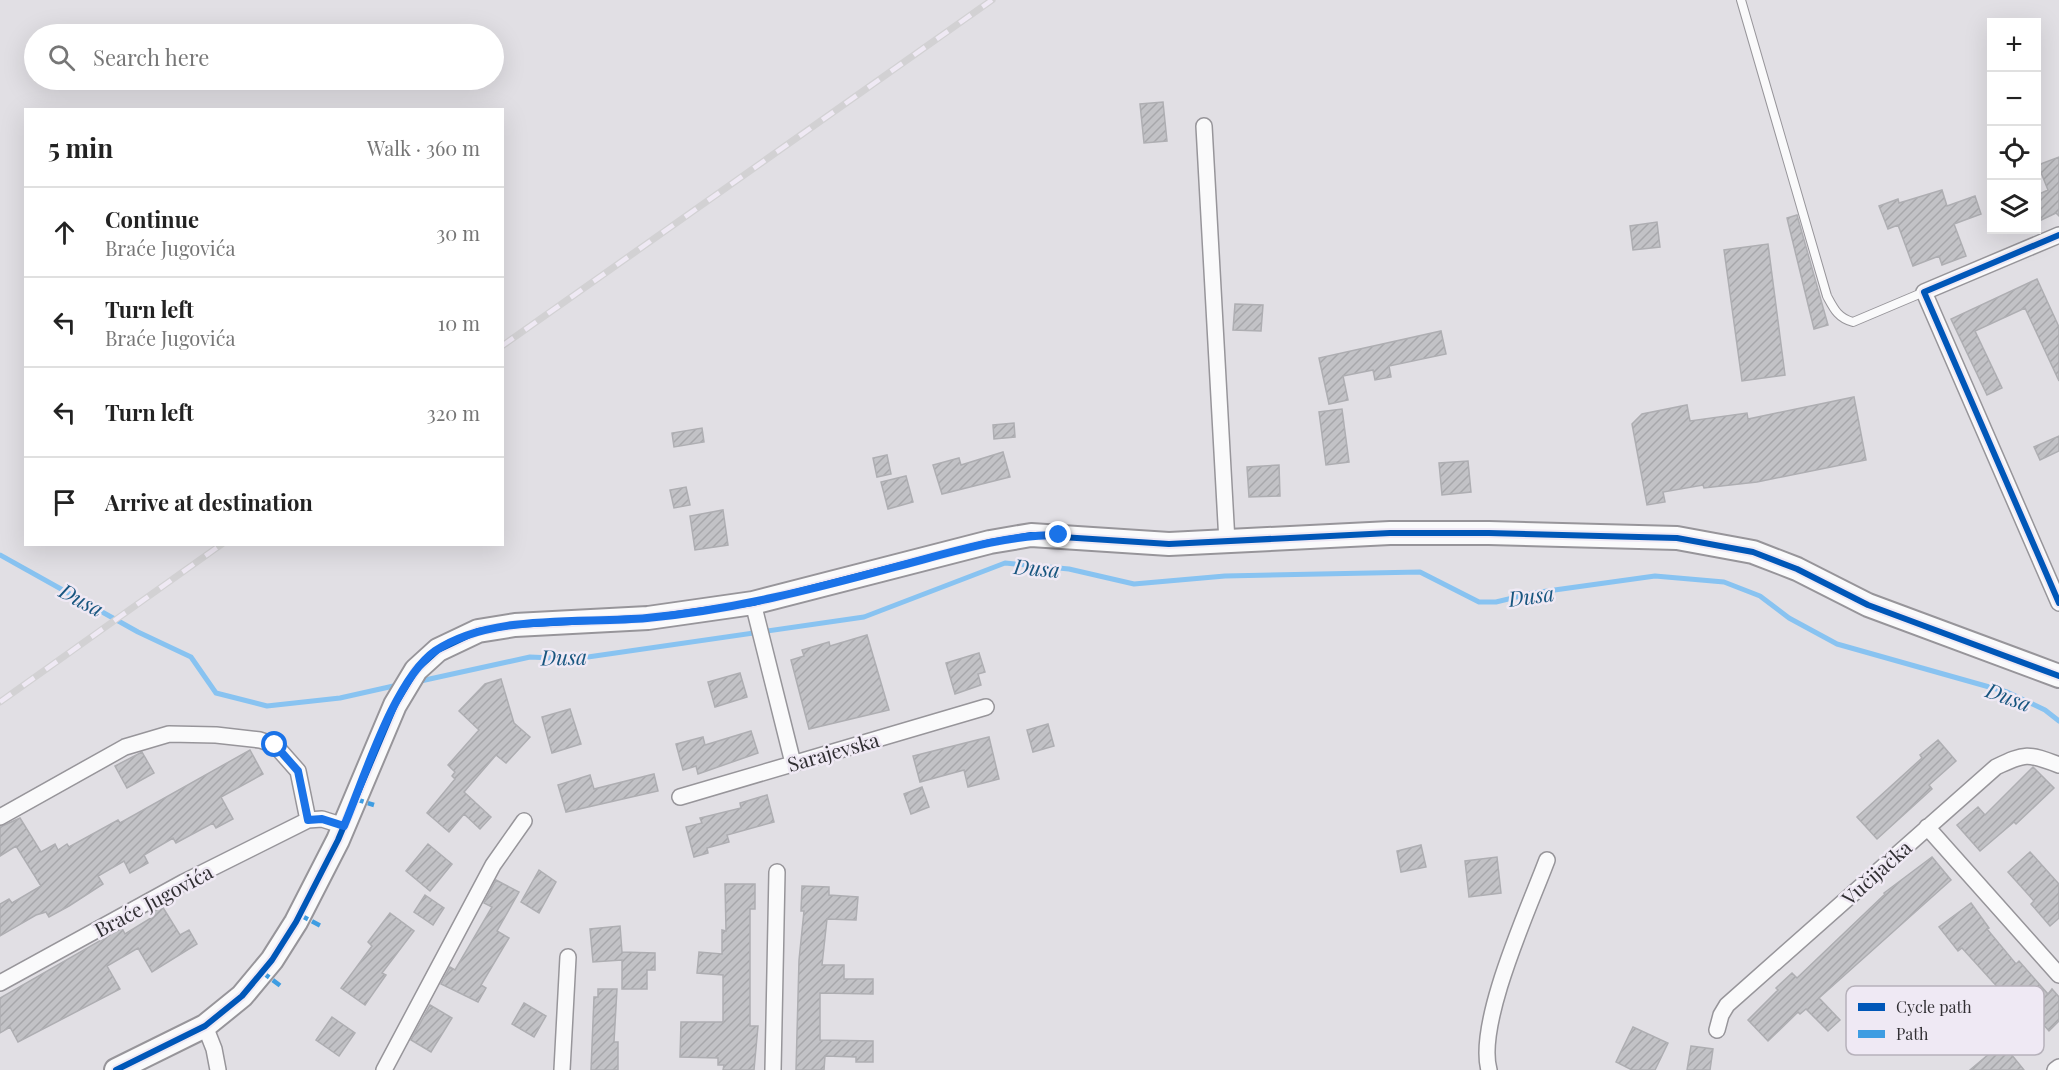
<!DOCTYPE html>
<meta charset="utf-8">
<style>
:root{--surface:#fff;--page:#f2f2f2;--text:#222;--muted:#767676;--line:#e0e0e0}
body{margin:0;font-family:"Playfair Display",serif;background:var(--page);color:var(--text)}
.controls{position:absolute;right:18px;top:18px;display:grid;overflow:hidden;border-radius:0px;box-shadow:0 6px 24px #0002}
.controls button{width:54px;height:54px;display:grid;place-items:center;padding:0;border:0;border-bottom:2px solid var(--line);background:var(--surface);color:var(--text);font:30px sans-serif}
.stop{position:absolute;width:18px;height:18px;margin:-14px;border:4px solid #1a73e8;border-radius:50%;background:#fff}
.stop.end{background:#1a73e8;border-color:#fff;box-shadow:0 2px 6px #0008}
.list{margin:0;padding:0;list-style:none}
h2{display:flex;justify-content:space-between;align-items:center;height:78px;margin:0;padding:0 24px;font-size:26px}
h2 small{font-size:20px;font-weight:400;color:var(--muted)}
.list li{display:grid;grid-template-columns:39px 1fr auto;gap:18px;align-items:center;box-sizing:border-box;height:90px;padding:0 24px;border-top:2px solid var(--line)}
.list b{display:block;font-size:22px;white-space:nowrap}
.list p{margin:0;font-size:20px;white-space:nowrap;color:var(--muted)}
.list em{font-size:20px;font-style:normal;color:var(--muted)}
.icon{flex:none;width:33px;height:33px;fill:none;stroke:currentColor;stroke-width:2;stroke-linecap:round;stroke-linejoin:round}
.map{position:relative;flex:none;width:2059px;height:1070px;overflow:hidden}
.search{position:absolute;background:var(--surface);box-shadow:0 6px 24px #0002;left:24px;top:24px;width:480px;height:66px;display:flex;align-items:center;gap:15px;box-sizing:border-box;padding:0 21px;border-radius:33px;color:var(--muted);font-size:22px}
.panel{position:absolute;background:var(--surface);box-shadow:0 6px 24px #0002;left:24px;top:108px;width:480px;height:438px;border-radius:0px}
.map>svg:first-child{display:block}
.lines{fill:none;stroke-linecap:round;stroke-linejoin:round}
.stream{stroke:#88c3f1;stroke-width:5}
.building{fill:url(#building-hatch);stroke:#aeaeb2;stroke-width:1.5}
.service-casing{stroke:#97959a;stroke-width:10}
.minor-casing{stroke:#97959a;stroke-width:18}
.secondary-casing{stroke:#97959a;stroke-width:26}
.service{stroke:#fafafb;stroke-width:8}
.minor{stroke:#fafafb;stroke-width:15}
.secondary{stroke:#fafafb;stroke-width:22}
.rail-casing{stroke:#d2d1d3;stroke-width:7}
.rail{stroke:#efe9f4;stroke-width:4.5;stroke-dasharray:14;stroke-linecap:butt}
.quiet{stroke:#3e9de2;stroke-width:4.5;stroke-dasharray:9 4.5;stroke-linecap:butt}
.cycleway-casing{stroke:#efe9f4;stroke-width:10}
.cycleway{stroke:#0057b8;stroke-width:6}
.route{stroke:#1a73e8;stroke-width:8}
.labels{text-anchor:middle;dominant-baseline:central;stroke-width:5;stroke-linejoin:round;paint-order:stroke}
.street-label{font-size:20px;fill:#312f33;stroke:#efe9f4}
.water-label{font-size:21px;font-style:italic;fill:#17557f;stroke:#efe9f4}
.key{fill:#efe9f4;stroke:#b6b1ba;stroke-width:1.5}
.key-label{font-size:16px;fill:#312f33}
</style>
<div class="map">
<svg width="2059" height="1070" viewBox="0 0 2059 1070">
<defs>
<pattern id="building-hatch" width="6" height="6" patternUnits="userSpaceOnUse" patternTransform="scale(1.5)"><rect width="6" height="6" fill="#c2c2c6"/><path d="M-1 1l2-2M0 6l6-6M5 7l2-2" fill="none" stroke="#a7a7ab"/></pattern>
</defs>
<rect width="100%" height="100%" fill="#e1dfe4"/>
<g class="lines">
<path class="stream" d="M0,555L138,632L191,657L216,693L267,706L340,698L398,685
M416,682L530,657L574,659L864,617L1005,563L1069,569L1134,584L1225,576L1420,572L1479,602H1496L1533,593L1655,576L1724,582L1760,596L1789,618L1837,644L2007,692L2045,710L2059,721"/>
</g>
<path class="building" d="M1163,102L1167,141L1144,143L1140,104Z
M2059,157V216L2056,213L2037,222V195L2048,190L2038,165Z
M1942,190L1947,206L1975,196L1981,214L1954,224L1966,256L1942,265L1939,256L1913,266L1898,225L1888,229L1879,206L1898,199L1899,203Z
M1797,215L1828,325L1814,329L1787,218Z
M1657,222L1660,247L1633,250L1630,226Z
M1768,244L1785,375L1742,381L1724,250Z
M2037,279L2059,327V381L2025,308L1975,331L2002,388L1987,395L1951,319Z
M1235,304L1263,305L1261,331L1233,330Z
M1441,331L1446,354L1389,366L1391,377L1375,380L1373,370L1343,376L1348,400L1329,404L1319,358Z
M1854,397L1866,460L1757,482L1704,488L1703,485L1663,492L1665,502L1647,505L1632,424L1642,414L1687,405L1690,421L1747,413L1748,419Z
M1342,409L1349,462L1326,465L1319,412Z
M1014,423L1015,437L994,439L993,425Z
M702,428L704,442L674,447L672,433Z
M2059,436V451L2040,460L2034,447Z
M1003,452L1010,477L942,494L933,465L959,458L961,465Z
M887,455L891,474L877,477L873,458Z
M1468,461L1471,492L1442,495L1439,463Z
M1279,465L1280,496L1249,497L1247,467Z
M906,476L913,502L888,509L881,482Z
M686,487L690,505L674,508L670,490Z
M723,510L728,545L695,550L690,516Z
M867,635L889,710L809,729L791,660L804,656L802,650L829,642L830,646Z
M979,653L985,672L978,674L981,685L955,694L946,663Z
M740,673L747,697L715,707L708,682Z
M501,679L514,723L530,737L506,763L496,755L464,792L491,817L480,829L464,814L449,832L427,813L455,779L452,776L455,772L448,765L479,730L459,711L485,684Z
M570,709L581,744L552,753L542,717Z
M1048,724L1054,746L1033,752L1027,730Z
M751,731L758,753L698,774L696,766L683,770L676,744L703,737L705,745Z
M989,737L999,779L968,787L964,770L920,782L913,756Z
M1938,740L1956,761L1929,785L1932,789L1877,839L1857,817L1922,758L1920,755Z
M250,750L263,774L221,797L233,819L216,828L213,823L176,843L173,838L144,855L148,863L130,873L124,861L98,876L103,884L69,906L49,917L46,912L36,915L0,936V904L9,899L12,903L41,886L16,846L0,856V827L20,818L41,852L55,844L58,850L67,844L69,847L118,820L120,823Z
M142,752L154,773L127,788L115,766Z
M2033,767L2054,788L2016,824L2014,822L1980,851L1957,825L1978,807L1985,815Z
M654,774L658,791L566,812L558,785L590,775L594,789Z
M922,787L929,807L911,814L904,794Z
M767,795L774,822L727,835L729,842L707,848L708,853L694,857L686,827L702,823L700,818L741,808L740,803Z
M428,844L452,864L430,891L406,871Z
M1421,845L1426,867L1401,872L1397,851Z
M2030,852L2059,884V918L2050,926L2031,904L2034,901L2008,872Z
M1497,857L1501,893L1469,897L1465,861Z
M1932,857L1951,880L1819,998L1840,1020L1828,1031L1806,1009L1800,1014L1798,1012L1768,1041L1748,1020L1778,990L1776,988L1792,973L1797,978L1885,894L1884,893Z
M539,870L556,882L539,913L521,902Z
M496,880L519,892L497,931L509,938L481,985L486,988L478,1002L441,984L450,967L455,970L492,907L484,903Z
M725,884H755V909H750V1026H758L754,1070H723L724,1065H718V1058L680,1057L681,1022H723V975L697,973L699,952L722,954V930L726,931Z
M802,886L829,887V895L858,897L856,920L827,919L822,965H844V979H873V994L820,993V1040L873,1041V1062H856V1057L825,1056L824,1070H796L799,960L804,911H801Z
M425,895L444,908L433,925L414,912Z
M1971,903L1989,928L1987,929L2016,964L2019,961L2048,994L2052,989L2059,997V1021L2049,1031L2019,997L2012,1003L1962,948L1958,951L1939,927Z
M162,906L180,935L189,930L197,944L152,972L138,948L107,966L120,989L18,1042L10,1027L0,1033V998L122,928L125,934L151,918L149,915Z
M390,913L414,931L382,973L386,975L365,1005L341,988L372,946L368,942Z
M620,926L622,952L655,953V970H647V989H622V960L593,962L590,929Z
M598,989H617L614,1042H618V1070H591L594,997H598Z
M524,1003L546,1016L534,1037L512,1024Z
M430,1005L452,1018L431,1052L411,1040Z
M332,1017L355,1033L339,1056L316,1040Z
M1633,1027L1668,1043L1655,1070H1632L1616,1062Z
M2002,1043L2024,1070H1970Z
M1691,1046L1713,1049L1710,1070H1687Z"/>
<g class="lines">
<g class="service-casing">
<path id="service" d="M1741,0L1827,296C1834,309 1838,318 1853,322L1924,292"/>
</g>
<g class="minor-casing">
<path id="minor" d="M1204,126L1227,542
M2059,235L1924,292L2059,603
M753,603L793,763
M680,797L986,707
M0,817L125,747L169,734L216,735L260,740L275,745L298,771L308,820
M1927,827L2059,975
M0,983L184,882L308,820L322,819L344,826
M205,1026L214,1049L218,1070
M1717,1030L1721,1015L1727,1005L1996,767C2025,753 2028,753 2059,765
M384,1070L493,865L524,821
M562,1070L568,957
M773,1070L777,872
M1489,1070C1476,1023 1529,908 1547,860
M2055,1070L2059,1067"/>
</g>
<g class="secondary-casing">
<path id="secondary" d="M116,1070L205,1026L242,996L272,960L296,922L338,840L395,705L416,670L438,650L478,631L515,625L648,618L753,603L990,542L1031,535L1169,544L1390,533H1489L1677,538L1753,552L1797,569L1868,605L2059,676"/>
</g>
<use href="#service" class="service"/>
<use href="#minor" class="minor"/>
<use href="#secondary" class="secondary"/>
<g class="rail-casing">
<path id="rail" d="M502,346L992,0
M0,702L222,544"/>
</g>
<use href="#rail" class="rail"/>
<path class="quiet" d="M355,799L374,805
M300,915L321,926
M262,972L282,987"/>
<g class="cycleway-casing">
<path id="cycleway" d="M2059,235L1924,292L2059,603
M116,1070L205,1026L242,996L272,960L296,922L338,840L395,705L416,670L438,650L478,631L515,625L648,618L753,603L990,542L1031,535L1169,544L1390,533H1489L1677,538L1753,552L1797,569L1868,605L2059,676"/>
</g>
<use href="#cycleway" class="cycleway"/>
</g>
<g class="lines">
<path class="route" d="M275,745L298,771L308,820L322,819L344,826C364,779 394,680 435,651C491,613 582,624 647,618C732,610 814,589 895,567C949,553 1003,535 1059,535"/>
</g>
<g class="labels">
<g class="street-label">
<text transform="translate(833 751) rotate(-16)">Sarajevska</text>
<text transform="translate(1876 872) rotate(-42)">Vučijačka</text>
<text transform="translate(153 900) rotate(-28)">Braće Jugovića</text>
</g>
<g class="water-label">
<text transform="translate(1037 567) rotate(5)">Dusa</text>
<text transform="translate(1531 595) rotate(-8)">Dusa</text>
<text transform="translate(82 599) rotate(28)">Dusa</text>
<text transform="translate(564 656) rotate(-1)">Dusa</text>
<text transform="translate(2009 696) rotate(20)">Dusa</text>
</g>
</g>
<rect x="1846" y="986" width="198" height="69" rx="9" class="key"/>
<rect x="1858" y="1003" width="27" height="8" fill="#0057b8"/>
<rect x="1858" y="1030" width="27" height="8" fill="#3e9de2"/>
<g class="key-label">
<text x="1896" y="1013">Cycle path</text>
<text x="1896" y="1040">Path</text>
</g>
</svg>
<div class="controls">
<button>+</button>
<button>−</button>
<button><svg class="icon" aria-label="locate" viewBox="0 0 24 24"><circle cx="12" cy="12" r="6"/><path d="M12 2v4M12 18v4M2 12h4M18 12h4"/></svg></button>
<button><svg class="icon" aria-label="layers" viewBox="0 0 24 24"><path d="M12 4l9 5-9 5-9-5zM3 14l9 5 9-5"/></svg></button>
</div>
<div class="stop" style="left:275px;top:745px"></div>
<div class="stop end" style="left:1059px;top:535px"></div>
<div class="search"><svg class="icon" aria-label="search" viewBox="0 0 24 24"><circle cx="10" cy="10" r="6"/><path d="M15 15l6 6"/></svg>Search here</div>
<section class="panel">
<h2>5 min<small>Walk · 360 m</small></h2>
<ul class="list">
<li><svg class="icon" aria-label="ahead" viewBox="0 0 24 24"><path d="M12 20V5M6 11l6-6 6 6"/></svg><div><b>Continue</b><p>Braće Jugovića</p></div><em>30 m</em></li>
<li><svg class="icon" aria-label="left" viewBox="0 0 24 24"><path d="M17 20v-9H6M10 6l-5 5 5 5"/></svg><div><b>Turn left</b><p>Braće Jugovića</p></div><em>10 m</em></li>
<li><svg class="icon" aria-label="left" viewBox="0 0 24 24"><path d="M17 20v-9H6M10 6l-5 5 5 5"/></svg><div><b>Turn left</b></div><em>320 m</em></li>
<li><svg class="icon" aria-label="arrive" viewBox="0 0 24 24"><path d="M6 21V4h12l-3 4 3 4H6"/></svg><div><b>Arrive at destination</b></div></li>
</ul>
</section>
</div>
